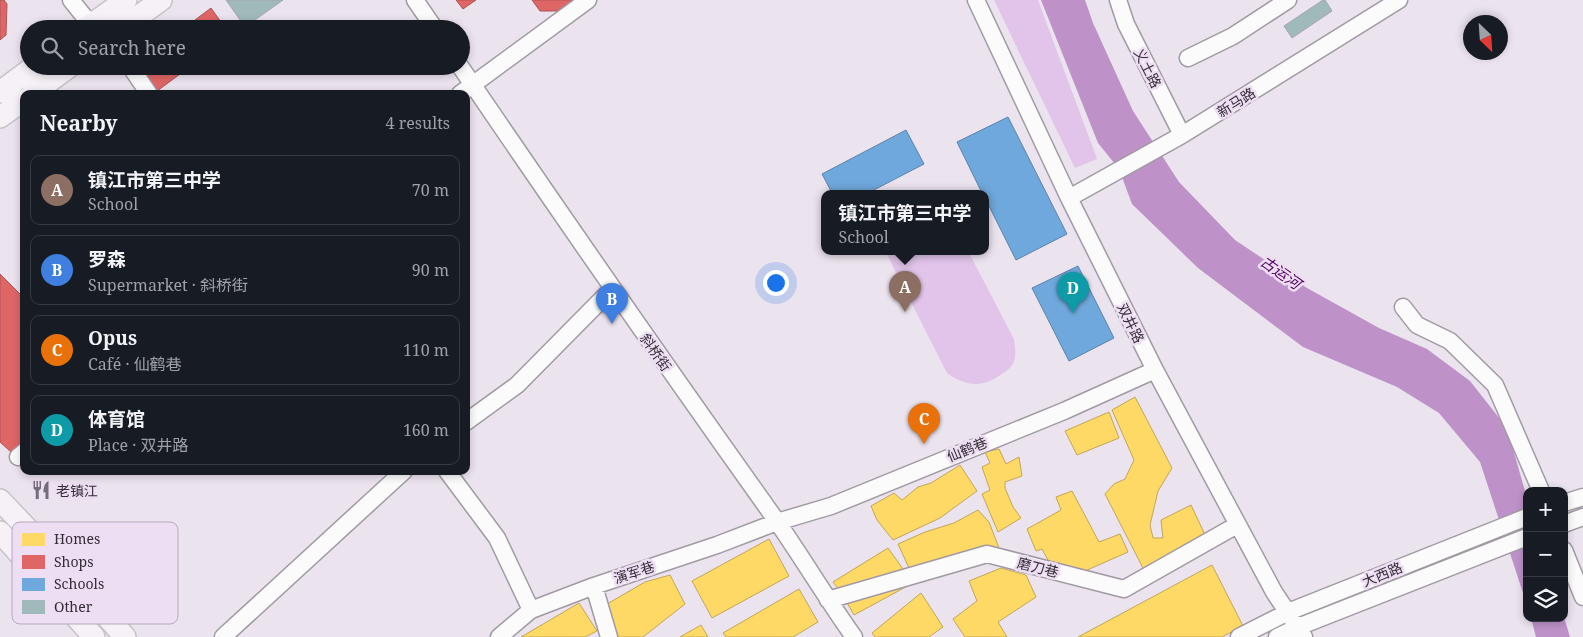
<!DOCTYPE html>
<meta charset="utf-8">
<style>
:root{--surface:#171b24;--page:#242831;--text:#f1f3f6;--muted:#9ea1a6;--line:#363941;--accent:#7c3aed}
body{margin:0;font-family:"Noto Serif","Noto Sans SC",serif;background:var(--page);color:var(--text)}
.controls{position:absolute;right:15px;bottom:15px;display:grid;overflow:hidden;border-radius:10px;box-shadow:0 2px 8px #0003}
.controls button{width:45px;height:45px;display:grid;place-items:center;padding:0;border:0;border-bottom:1px solid var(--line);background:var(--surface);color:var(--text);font:25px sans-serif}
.compass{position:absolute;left:1463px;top:15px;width:45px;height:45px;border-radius:50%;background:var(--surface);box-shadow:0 2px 8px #0003;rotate:155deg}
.you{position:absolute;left:775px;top:282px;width:18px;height:18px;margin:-12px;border:4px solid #fff;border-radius:50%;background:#1a73e8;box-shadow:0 0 0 8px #1a73e833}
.badge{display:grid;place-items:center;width:32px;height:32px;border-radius:50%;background:var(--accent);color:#fff;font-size:16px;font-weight:700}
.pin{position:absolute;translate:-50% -41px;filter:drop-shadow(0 1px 2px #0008)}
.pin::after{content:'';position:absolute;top:26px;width:18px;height:15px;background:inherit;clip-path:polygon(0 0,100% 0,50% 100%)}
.popup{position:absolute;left:821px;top:190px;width:168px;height:65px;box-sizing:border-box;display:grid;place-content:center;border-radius:10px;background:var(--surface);filter:drop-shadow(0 1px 4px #0005);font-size:16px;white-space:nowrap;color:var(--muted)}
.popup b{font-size:19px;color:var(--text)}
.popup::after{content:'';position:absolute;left:50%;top:100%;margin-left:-10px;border:10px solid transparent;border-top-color:var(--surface)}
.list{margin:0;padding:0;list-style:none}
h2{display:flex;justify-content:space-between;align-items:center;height:65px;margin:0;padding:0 20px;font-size:21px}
h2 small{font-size:16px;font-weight:400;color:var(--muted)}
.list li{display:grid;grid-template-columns:32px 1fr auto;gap:15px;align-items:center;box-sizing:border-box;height:70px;margin:0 10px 10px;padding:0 10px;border:1px solid var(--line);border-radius:10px}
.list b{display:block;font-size:19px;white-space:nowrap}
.list p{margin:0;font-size:16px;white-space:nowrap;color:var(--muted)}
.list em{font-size:16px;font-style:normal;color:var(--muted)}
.icon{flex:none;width:28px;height:28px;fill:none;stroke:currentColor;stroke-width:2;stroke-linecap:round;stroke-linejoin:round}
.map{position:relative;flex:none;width:1583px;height:637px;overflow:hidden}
.search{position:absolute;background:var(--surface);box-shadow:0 2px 8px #0003;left:20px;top:20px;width:450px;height:55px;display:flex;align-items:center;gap:12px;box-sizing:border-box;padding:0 18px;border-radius:28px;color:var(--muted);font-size:19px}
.panel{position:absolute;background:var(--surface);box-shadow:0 2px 8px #0003;left:20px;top:90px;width:450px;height:385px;border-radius:10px}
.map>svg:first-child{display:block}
.green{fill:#e2c4ea}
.water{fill:#be92c9}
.homes{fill:#ffd966;stroke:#c2a557}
.shops{fill:#e06666;stroke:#ac5557}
.schools{fill:#6fa8dc;stroke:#5d83aa}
.building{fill:#a0b9ba;stroke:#a5a6aa}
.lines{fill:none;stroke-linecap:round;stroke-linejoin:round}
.minor-casing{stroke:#a19aa3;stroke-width:19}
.major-casing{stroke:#c7c3c8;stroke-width:24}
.minor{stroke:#fcfbfc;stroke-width:16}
.major{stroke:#f5f1f6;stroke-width:21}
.labels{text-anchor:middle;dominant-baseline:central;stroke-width:5;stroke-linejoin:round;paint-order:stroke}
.street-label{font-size:14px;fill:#332d35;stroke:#eedef3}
.poi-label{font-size:14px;fill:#332d35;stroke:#eedef3;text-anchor:start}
.water-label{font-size:15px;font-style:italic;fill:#500061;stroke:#eedef3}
.key{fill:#eedef3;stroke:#b6a9ba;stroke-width:1}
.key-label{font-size:14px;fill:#332d35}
</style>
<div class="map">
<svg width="1583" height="637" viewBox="0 0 1583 637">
<rect width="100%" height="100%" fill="#ebe3ee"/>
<path class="green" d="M994,0H1038L1097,159L1075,168Z
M885,251H968L1014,339C1014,344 1016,350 1015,355C1015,363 1010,369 1003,373C984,388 966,387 947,373Z"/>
<path class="water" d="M1041,0H1085L1093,23L1133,111L1179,182L1235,240L1307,288L1379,328L1427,349L1470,381L1507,428L1527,498V605L1480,462L1439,413L1397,387L1303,347L1198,268L1132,204L1119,169L1098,143Z
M1564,617L1570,637H1536L1531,618H1564Z"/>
<path class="homes" d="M1135,397L1172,468L1158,491L1150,525L1153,538H1163L1161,520L1191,505L1207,539L1145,572L1105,494L1114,484L1125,479L1134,460L1112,410Z
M1109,412L1119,438L1077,455L1065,431Z
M999,449L1006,464L1019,457L1022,476L1005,482V488L1013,507L1021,518L998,532L982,494L990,490L982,467L990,463L985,452Z
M960,465L977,491L940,518L893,540L877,520L871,506L894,493L902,500L918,487L931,483Z
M1072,491L1099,542L1120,534L1128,552L1060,582L1042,549L1036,551L1027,529L1061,510L1056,497Z
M978,510L989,522L999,548L975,561L948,569L922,582L909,568L898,544L925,532L954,523Z
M769,539L789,576L712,618L692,581Z
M888,548L913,583L854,615L841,592L833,582Z
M1212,565L1243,626L1222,637H1078Z
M1001,568L1026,575L1036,597L998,622L1007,637H965L953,619L977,601L969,581Z
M670,575L685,604L643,637H619L612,628L607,604L645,582Z
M799,589L818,622L793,637H726L723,633Z
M921,593L943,627L929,637H875L872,633Z
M579,603L597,631L585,637H521Z
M701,625L708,637H680Z"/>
<path class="shops" d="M0,0H4L7,4L6,35L0,40Z
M456,0H476L463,9Z
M532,0H574L559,11H540Z
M211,8L226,29H183Z
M139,66H191L157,91Z
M0,274L24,298V441L11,452L0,442Z"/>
<path class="schools" d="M1008,117L1067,234L1016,260L985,198V193H982L957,142Z
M906,130L924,164L868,193H832L822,174Z
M1078,266L1114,338L1069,361L1032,288Z"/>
<path class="building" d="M226,0H283L245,27Z
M1323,0H1325L1332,11L1292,38L1284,26Z"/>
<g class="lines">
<g class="minor-casing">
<path id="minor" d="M71,0L91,25
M415,0L435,29
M976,0L1069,198L1155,370L1274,592L1304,637
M1118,0L1126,24L1182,135
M1188,58L1233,36L1288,0
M130,66L149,94
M460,66C564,219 669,370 776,520C803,559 827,599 854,637
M460,94L588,0
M1069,198L1182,135L1399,0
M1403,307L1417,325L1450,341L1495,385L1541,491
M466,422L517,385L612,289
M18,457L24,452
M447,471L497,538L531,610
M1564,503L1583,497
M1564,524L1583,517
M1564,550L1583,597
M594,586L609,637
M828,600L987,554L1124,589L1237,525
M223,637L404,471
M499,637L531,610L594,586L717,545L777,522L831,506L1064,411L1155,370
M1239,637L1288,612L1527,517
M1277,637L1298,627L1527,537"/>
</g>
<g class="major-casing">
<path id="major" d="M85,29L126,0
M121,29L161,0
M0,92L35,66
M32,94L70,66
M0,117L24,100
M0,500L55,558L125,637
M0,532L94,637"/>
</g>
<use href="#minor" class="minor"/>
<use href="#major" class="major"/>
</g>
<defs>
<g id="restaurant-bare" transform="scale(1.5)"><path d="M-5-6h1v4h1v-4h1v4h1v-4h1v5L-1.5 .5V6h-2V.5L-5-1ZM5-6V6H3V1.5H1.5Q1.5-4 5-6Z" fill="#736d76" stroke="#eedef3" stroke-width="2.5" paint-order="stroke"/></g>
</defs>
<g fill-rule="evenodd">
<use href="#restaurant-bare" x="41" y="490"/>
</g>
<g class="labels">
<g class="street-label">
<text transform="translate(1148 68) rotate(63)">义土路</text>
<text transform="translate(1236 102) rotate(-32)">新马路</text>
<text transform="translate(1131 323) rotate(64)">双井路</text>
<text transform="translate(656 352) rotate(55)">斜桥街</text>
<text transform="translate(967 449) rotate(-22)">仙鹤巷</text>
<text transform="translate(1038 567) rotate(14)">磨刀巷</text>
<text transform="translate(634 572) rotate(-18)">演军巷</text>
<text transform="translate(1382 574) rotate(-22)">大西路</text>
</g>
<g class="poi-label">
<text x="56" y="490">老镇江</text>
</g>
<g class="water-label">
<text transform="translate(1281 272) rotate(35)">古运河</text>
</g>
</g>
<rect x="12" y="522" width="166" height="102" rx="8" class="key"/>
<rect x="22" y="533" width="23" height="13" fill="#ffd966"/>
<rect x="22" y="555" width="23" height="14" fill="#e06666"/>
<rect x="22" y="578" width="23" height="13" fill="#6fa8dc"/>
<rect x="22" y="600" width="23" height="14" fill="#a0b9ba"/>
<g class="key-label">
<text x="54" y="544">Homes</text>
<text x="54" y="567">Shops</text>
<text x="54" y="589">Schools</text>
<text x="54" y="612">Other</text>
</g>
</svg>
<div class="controls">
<button>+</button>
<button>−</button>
<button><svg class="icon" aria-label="layers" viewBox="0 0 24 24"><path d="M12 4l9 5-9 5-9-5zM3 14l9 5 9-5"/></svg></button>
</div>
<svg class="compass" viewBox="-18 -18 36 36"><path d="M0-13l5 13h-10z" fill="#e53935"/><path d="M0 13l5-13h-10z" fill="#9ea1a6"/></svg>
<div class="you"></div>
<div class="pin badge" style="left:905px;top:312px;background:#8d6e63">A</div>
<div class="popup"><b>镇江市第三中学</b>School</div>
<div class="pin badge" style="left:612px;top:324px;background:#3f7fe0">B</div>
<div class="pin badge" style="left:924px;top:444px;background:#e8710a">C</div>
<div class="pin badge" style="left:1073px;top:313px;background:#0f9aa8">D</div>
<div class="search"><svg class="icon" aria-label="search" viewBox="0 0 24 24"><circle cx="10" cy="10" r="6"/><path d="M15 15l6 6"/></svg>Search here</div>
<section class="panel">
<h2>Nearby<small>4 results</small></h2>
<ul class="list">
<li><span class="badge" style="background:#8d6e63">A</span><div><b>镇江市第三中学</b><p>School</p></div><em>70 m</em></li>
<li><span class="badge" style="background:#3f7fe0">B</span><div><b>罗森</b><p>Supermarket · 斜桥街</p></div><em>90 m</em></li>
<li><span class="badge" style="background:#e8710a">C</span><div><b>Opus</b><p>Café · 仙鹤巷</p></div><em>110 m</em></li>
<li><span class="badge" style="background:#0f9aa8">D</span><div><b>体育馆</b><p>Place · 双井路</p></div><em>160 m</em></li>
</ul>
</section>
</div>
